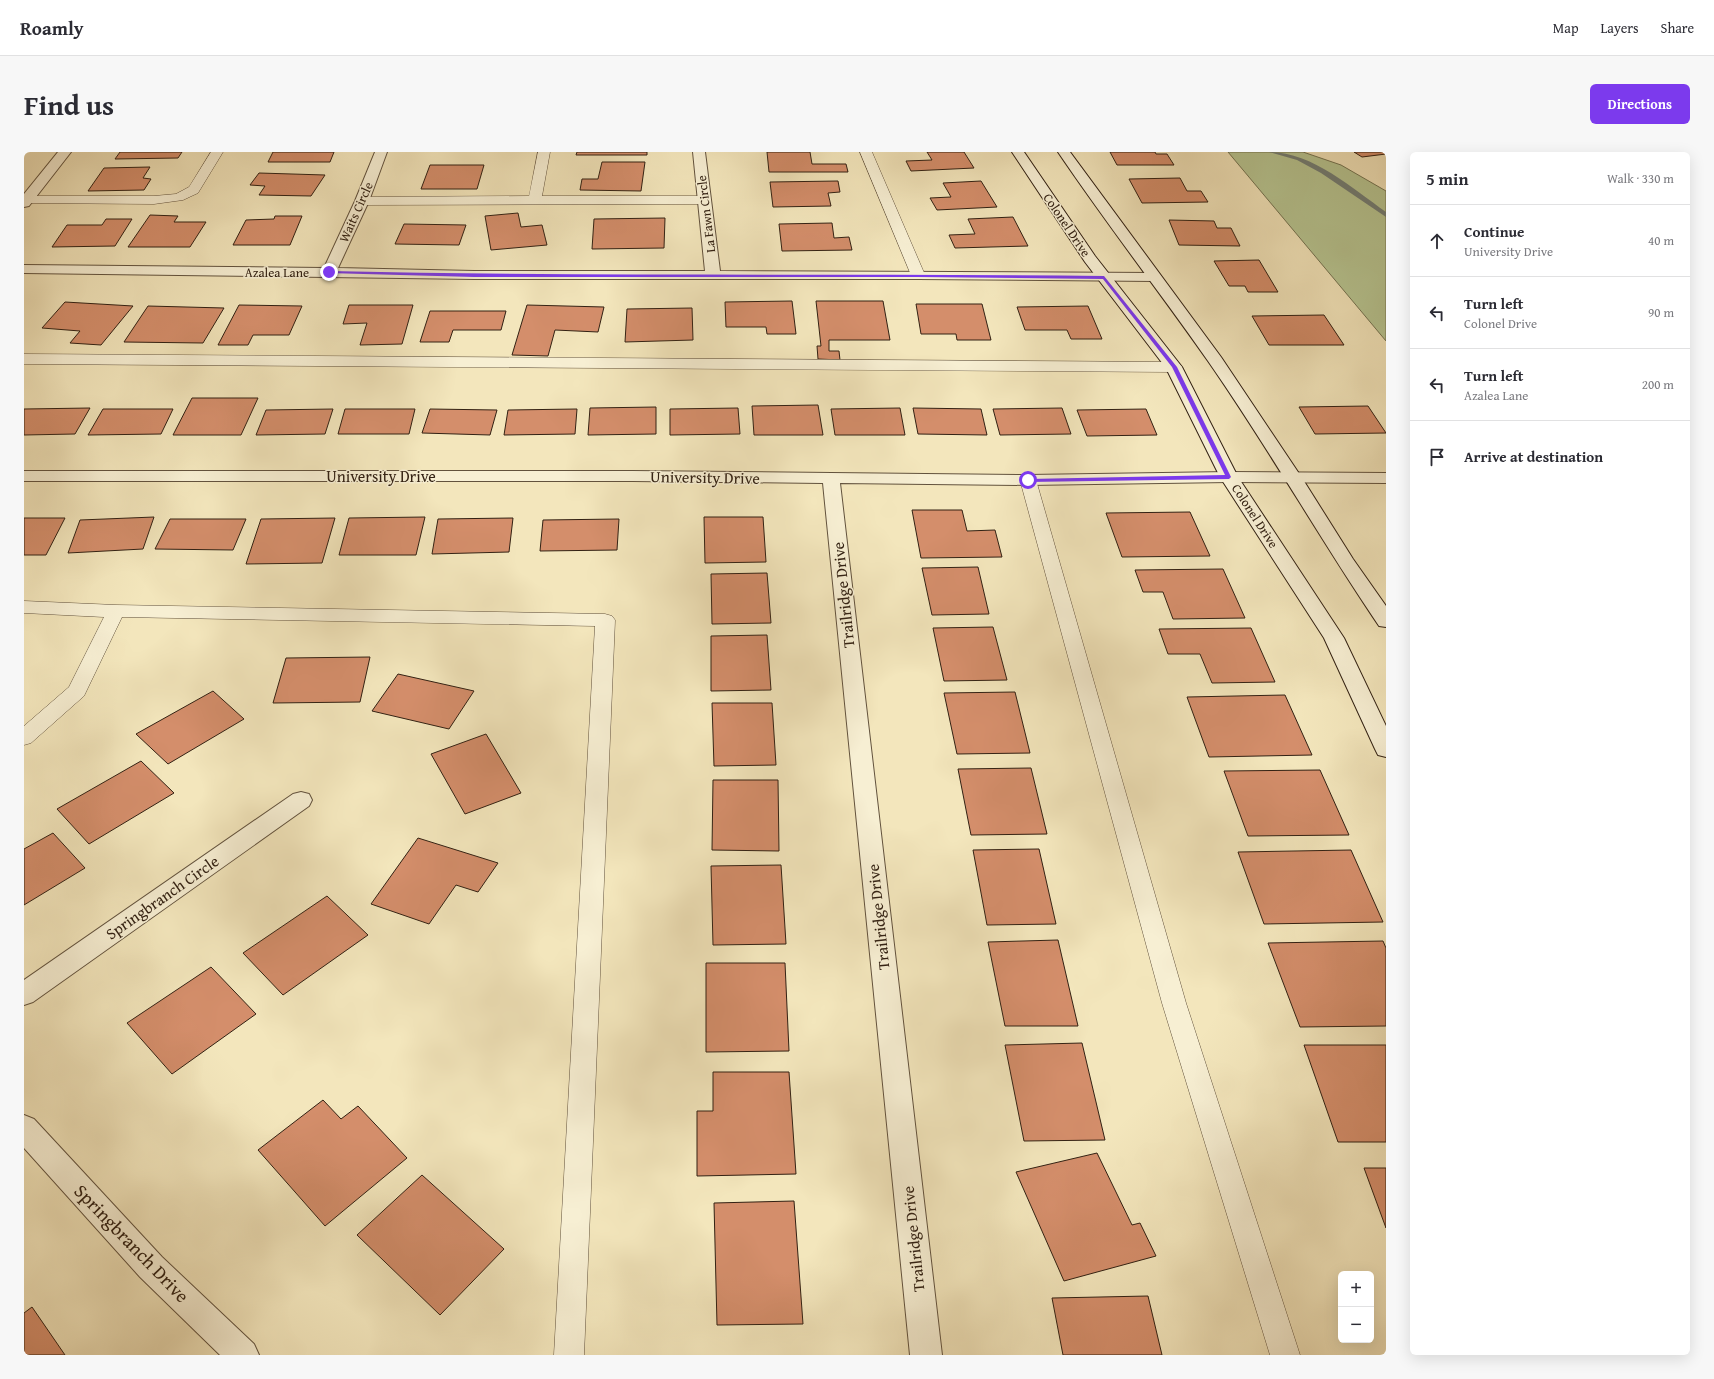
<!DOCTYPE html>
<meta charset="utf-8">
<style>
:root{--surface:#fff;--page:#f7f7f7;--text:#2b2b33;--muted:#7c7c81;--line:#e1e1e2;--accent:#7c3aed}
body{margin:0;font-family:"Gentium Book Plus",serif;background:var(--page);color:var(--text)}
.controls{position:absolute;right:12px;bottom:12px;display:grid;overflow:hidden;border-radius:6px;box-shadow:0 4px 16px #0002}
.controls button{width:36px;height:36px;display:grid;place-items:center;padding:0;border:0;border-bottom:1px solid var(--line);background:var(--surface);color:var(--text);font:20px sans-serif}
.stop{position:absolute;width:12px;height:12px;margin:-9px;border:3px solid #7c3aed;border-radius:50%;background:#fff}
.stop.end{background:#7c3aed;border-color:#fff;box-shadow:0 1px 4px #0008}
.list{margin:0;padding:0;list-style:none}
h2{display:flex;justify-content:space-between;align-items:center;height:52px;margin:0;padding:0 16px;font-size:17px}
h2 small{font-size:13px;font-weight:400;color:var(--muted)}
.list li{display:grid;grid-template-columns:26px 1fr auto;gap:12px;align-items:center;box-sizing:border-box;height:72px;padding:0 16px;border-top:1px solid var(--line)}
.list b{display:block;font-size:15px;white-space:nowrap}
.list p{margin:0;font-size:13px;white-space:nowrap;color:var(--muted)}
.list em{font-size:13px;font-style:normal;color:var(--muted)}
.icon{flex:none;width:22px;height:22px;fill:none;stroke:currentColor;stroke-width:2;stroke-linecap:round;stroke-linejoin:round}
.map{position:relative;flex:none;width:1362px;height:1203px;overflow:hidden;border-radius:6px}
header{display:flex;align-items:center;gap:24px;box-sizing:border-box;height:56px;padding:0 20px;background:var(--surface);border-bottom:1px solid var(--line)}
header strong{font-size:19px}
nav{display:flex;gap:22px;margin-inline-start:auto;font-size:14px}
.intro{display:flex;align-items:center;justify-content:space-between;box-sizing:border-box;height:96px;padding:0 24px}
h1{margin:0;font-size:28px}
.button{padding:10px 18px;border-radius:6px;background:var(--accent);color:#fff;font-size:14px;font-weight:700}
main{display:flex;gap:24px;padding:0 24px}
aside{flex:1;background:var(--surface);border-radius:6px;box-shadow:0 4px 16px #0002}
.map>svg:first-child{display:block}
.green{fill:#b7c693;stroke:#747453}
.lines{fill:none;stroke-linecap:round;stroke-linejoin:round}
.stream{fill:#737f77;fill-rule:evenodd}
.building{fill:#d48e6b;stroke:#322113}
.lane-casing{stroke:#62523d;stroke-width:1}
.street-casing{stroke:#62523d;stroke-width:2}
.secondary-casing{stroke:#322113;stroke-width:2}
.lane{fill:#f7efd3;fill-rule:evenodd}
.street{fill:#f7efd3;fill-rule:evenodd}
.secondary{fill:#f7efd3;fill-rule:evenodd}
.route{fill:#7c3aed}
.labels{text-anchor:middle;dominant-baseline:central;stroke-width:3;stroke-linejoin:round;paint-order:stroke}
.far-street-label{font-size:13px;fill:#322113;stroke:#f7efd3}
.street-label{font-size:16px;fill:#322113;stroke:#f7efd3}
.near-street-label{font-size:19px;fill:#322113;stroke:#f7efd3}
</style>
<header>
<strong>Roamly</strong>
<nav><a>Map</a><a>Layers</a><a>Share</a></nav>
</header>
<div class="intro"><h1>Find us</h1><a class="button">Directions</a></div>
<main>
<div class="map">
<svg width="1362" height="1203" viewBox="0 0 1362 1203">
<rect width="100%" height="100%" fill="#f3e6bc"/>
<filter id="stains"><feTurbulence type="fractalNoise" baseFrequency=".005" numOctaves="4"/><feColorMatrix values="0 0 0 0 .2 0 0 0 0 .09 0 0 0 0 .02 0 0 0 .5 -.17"/></filter>
<radialGradient id="worn" r=".72"><stop offset=".6" stop-color="#630" stop-opacity="0"/><stop offset="1" stop-color="#630" stop-opacity=".3"/></radialGradient>
<path class="green" d="M1204,0H1279L1317,13L1362,39V189Z"/>
<g class="lines">
<path class="stream" d="M1245,0C1288,0 1328,36 1362,60V65L1297,21L1273,8Z"/>
</g>
<path class="building" d="M96,0H158L154,6L91,7Z
M249,0H310L306,10H244Z
M553,0H623V3H552Z
M743,0H786L788,12H822L824,20H745Z
M903,0H940L950,16L887,19L882,9L908,8Z
M1086,0H1131L1132,2H1143L1150,13H1093Z
M1330,0H1362V2L1338,5Z
M578,10H621L617,39L556,38L558,27H574Z
M406,13H460L453,37H397Z
M126,15L119,26L127,27L120,38L64,39L80,16Z
M235,21L301,23L287,44L235,43L241,34L226,33Z
M1156,26L1163,39H1177L1184,50L1118,51L1105,27Z
M814,29L816,40L804,41L807,54L749,55L746,30Z
M957,29L973,55L913,58L906,46L927,45L919,31Z
M494,61L497,75L518,73L523,93L467,98L461,64Z
M126,63L154,64L150,70H182L166,95H104Z
M251,64H278L266,93H209L222,68L250,67Z
M989,65L1004,94L931,96L925,83L951,82L944,67Z
M641,66L640,96L568,97L570,67Z
M82,67H108L91,94L28,95L43,73H78Z
M1145,68L1190,69L1193,76H1207L1216,94L1155,93Z
M808,71L810,86L825,85L828,98L758,99L755,72Z
M380,72L442,73L435,93L371,92Z
M1235,108L1254,140H1224L1221,134H1205L1190,109Z
M768,149L772,182H743L742,175H702L701,150Z
M792,149H859L866,188H805V199H815L816,208L794,207L793,194H797Z
M41,150L109,154L77,193L46,191L56,179L18,176Z
M892,152H958L967,188H933L932,182H897Z
M215,153L278,154L265,183H229L224,193H194Z
M325,153H389L378,192L336,193L343,171L319,172Z
M503,153L580,155L574,180L531,178L524,204L488,203Z
M124,154L200,156L179,191L100,190Z
M1064,154L1078,187H1047L1043,178H1001L993,155Z
M668,156L669,188L601,190L603,157Z
M406,159H482L477,178H429L425,190H396Z
M1300,163L1320,193H1245L1228,164Z
M168,246H234L217,283H149Z
M794,253L799,283H730L728,254Z
M1344,254L1362,281L1291,282L1275,255Z
M632,255V282L564,283L566,256Z
M66,256L51,282L0,283V257Z
M714,256L716,282L646,283V257Z
M876,256L881,283H811L807,257Z
M889,256L957,257L963,283L894,282Z
M1038,256L1047,282L976,283L969,257Z
M79,257H149L137,282L64,283Z
M309,257L301,282L232,283L242,258Z
M321,257H391L385,282H314Z
M406,257L473,258L466,283L398,281Z
M553,257L551,282L480,283L484,258Z
M1122,257L1133,283L1063,284L1053,258Z
M888,358H938L943,379L971,378L978,405L897,406Z
M1166,360L1186,404L1098,405L1082,361Z
M130,365L119,397L44,401L56,368Z
M401,365L392,403H315L325,366Z
M680,365H739L742,410L681,411Z
M0,366H41L22,403H0Z
M311,366L298,411L222,412L237,367Z
M489,366L485,400L408,402L414,367Z
M146,367H222L209,398L131,397Z
M595,367L593,398L516,399L519,368Z
M954,415L965,462L908,463L898,416Z
M1199,417L1221,466L1149,467L1139,440H1119L1111,418Z
M743,421L747,471L688,472L687,422Z
M969,475L983,528L920,529L909,476Z
M1227,476L1251,530L1188,531L1176,502H1144L1135,477Z
M743,483L747,538L687,539V484Z
M346,505L336,550L249,551L262,506Z
M374,522L450,539L425,577L348,559Z
M189,539L220,567L144,612L112,582Z
M991,540L1006,601L933,602L920,541Z
M1261,543L1288,603L1185,605L1163,545Z
M688,551H748L752,613L690,614Z
M462,582L497,641L441,662L407,602Z
M117,609L150,641L65,692L33,657Z
M1007,616L1023,682L947,683L934,617Z
M1296,618L1325,683L1224,684L1200,619Z
M689,628H754L755,699L688,698Z
M29,681L61,716L0,753V697Z
M394,686L474,711L454,740L432,733L405,772L347,752Z
M1015,697L1032,772L963,773L949,698Z
M1327,698L1359,770L1240,772L1214,700Z
M757,713L762,792L689,793L687,714Z
M303,744L344,783L259,843L219,801Z
M1034,788L1054,874H981L964,790Z
M1359,789L1362,796V874L1276,875L1244,791Z
M682,811H761L765,899L682,900Z
M187,815L232,862L148,922L103,871Z
M1058,891L1081,988L1000,989L981,893Z
M1280,893H1362V990H1314Z
M689,920H765L772,1022L673,1024V959H689Z
M299,948L317,967L334,954L383,1006L301,1074L234,998Z
M1073,1001L1108,1073L1116,1071L1132,1104L1040,1129L992,1020Z
M1340,1016H1362V1076Z
M398,1023L480,1097L416,1163L333,1083Z
M770,1049L779,1172L693,1173L690,1051Z
M1124,1144L1138,1203H1039L1028,1146Z
M8,1155L41,1203H0V1161Z"/>
<g class="lines">
<g class="lane-casing">
<path id="lane" d="M187,0H199L174,41L159,48L130,52L0,51V45L2,44H130L152,42L165,35Z
M514,0H526L518,44H680L685,45L686,48L685,51L680,52L338,53L333,52L332,49L333,46L338,45L505,44Z
M836,0H848L901,123L899,126L894,127L889,126L887,123Z
M0,202L1150,210L1155,212L1158,215L1155,218L1150,220L0,212Z
M1004,323L1010,324L1012,328L1162,851L1276,1203H1246L1138,851L996,328L998,324Z
M0,449L92,453L581,462L588,464L591,468L560,1203H530L571,474L98,465L60,544L7,591L0,593V574L45,535L80,465L0,461Z"/>
</g>
<g class="street-casing">
<path id="street" d="M34,0H47L5,54L0,55V42Z
M351,0H363L345,49L314,116L450,119H681L669,0H681L696,119L1130,121L1135,122L1137,125L1135,128L1130,129L894,127H450L0,121V113L300,116L331,49Z
M0,319H609L1004,323L1205,320L1362,321V331L1205,330L1004,333L816,331L918,1203H886L799,331L609,329H0Z
M277,640L285,642L288,648L285,654L9,850L0,853V828L269,642Z
M0,963L10,967L138,1105L230,1192L235,1203H196L116,1125L0,996Z"/>
</g>
<g class="secondary-casing">
<path id="secondary" d="M988,0H1000L1071,104L1158,215L1214,325L1320,486L1362,574V605L1354,603L1351,597L1300,486L1196,325L1142,216L1061,110Z
M1034,0H1046L1197,205L1278,326L1329,407L1362,454V475L1355,474C1296,387 1244,295 1184,209C1135,139 1082,71 1034,0Z"/>
</g>
<use href="#lane" class="lane"/>
<use href="#street" class="street"/>
<use href="#secondary" class="secondary"/>
</g>
<path class="route" d="M305,119C563,125 822,121 1080,124L1153,215L1207,325L1205,327L1004,330L1002,328L1004,327L1201,323L1148,215L1079,127L894,125H450L303,121Z"/>
<g class="labels">
<g class="far-street-label">
<text transform="translate(332 60) rotate(-66)">Waits Circle</text>
<text transform="translate(682 62) rotate(-97)">La Fawn Circle</text>
<text transform="translate(1043 73) rotate(56)">Colonel Drive</text>
<text x="253" y="120">Azalea Lane</text>
<text transform="translate(1231 364) rotate(57)">Colonel Drive</text>
</g>
<g class="street-label">
<text x="357" y="324">University Drive</text>
<text transform="translate(681 325) rotate(1)">University Drive</text>
<text transform="translate(819 443) rotate(-96)">Trailridge Drive</text>
<text transform="translate(138 745) rotate(-35)">Springbranch Circle</text>
<text transform="translate(854 765) rotate(-96)">Trailridge Drive</text>
<text transform="translate(889 1087) rotate(-96)">Trailridge Drive</text>
</g>
<g class="near-street-label">
<text transform="translate(108 1091) rotate(46)">Springbranch Drive</text>
</g>
</g>
<rect width="100%" height="100%" filter="url(#stains)"/>
<rect width="100%" height="100%" fill="url(#worn)"/>
</svg>
<div class="controls">
<button>+</button>
<button>−</button>
</div>
<div class="stop" style="left:1004px;top:328px"></div>
<div class="stop end" style="left:305px;top:120px"></div>
</div>
<aside>
<h2>5 min<small>Walk · 330 m</small></h2>
<ul class="list">
<li><svg class="icon" aria-label="ahead" viewBox="0 0 24 24"><path d="M12 20V5M6 11l6-6 6 6"/></svg><div><b>Continue</b><p>University Drive</p></div><em>40 m</em></li>
<li><svg class="icon" aria-label="left" viewBox="0 0 24 24"><path d="M17 20v-9H6M10 6l-5 5 5 5"/></svg><div><b>Turn left</b><p>Colonel Drive</p></div><em>90 m</em></li>
<li><svg class="icon" aria-label="left" viewBox="0 0 24 24"><path d="M17 20v-9H6M10 6l-5 5 5 5"/></svg><div><b>Turn left</b><p>Azalea Lane</p></div><em>200 m</em></li>
<li><svg class="icon" aria-label="arrive" viewBox="0 0 24 24"><path d="M6 21V4h12l-3 4 3 4H6"/></svg><div><b>Arrive at destination</b></div></li>
</ul>
</aside>
</main>
